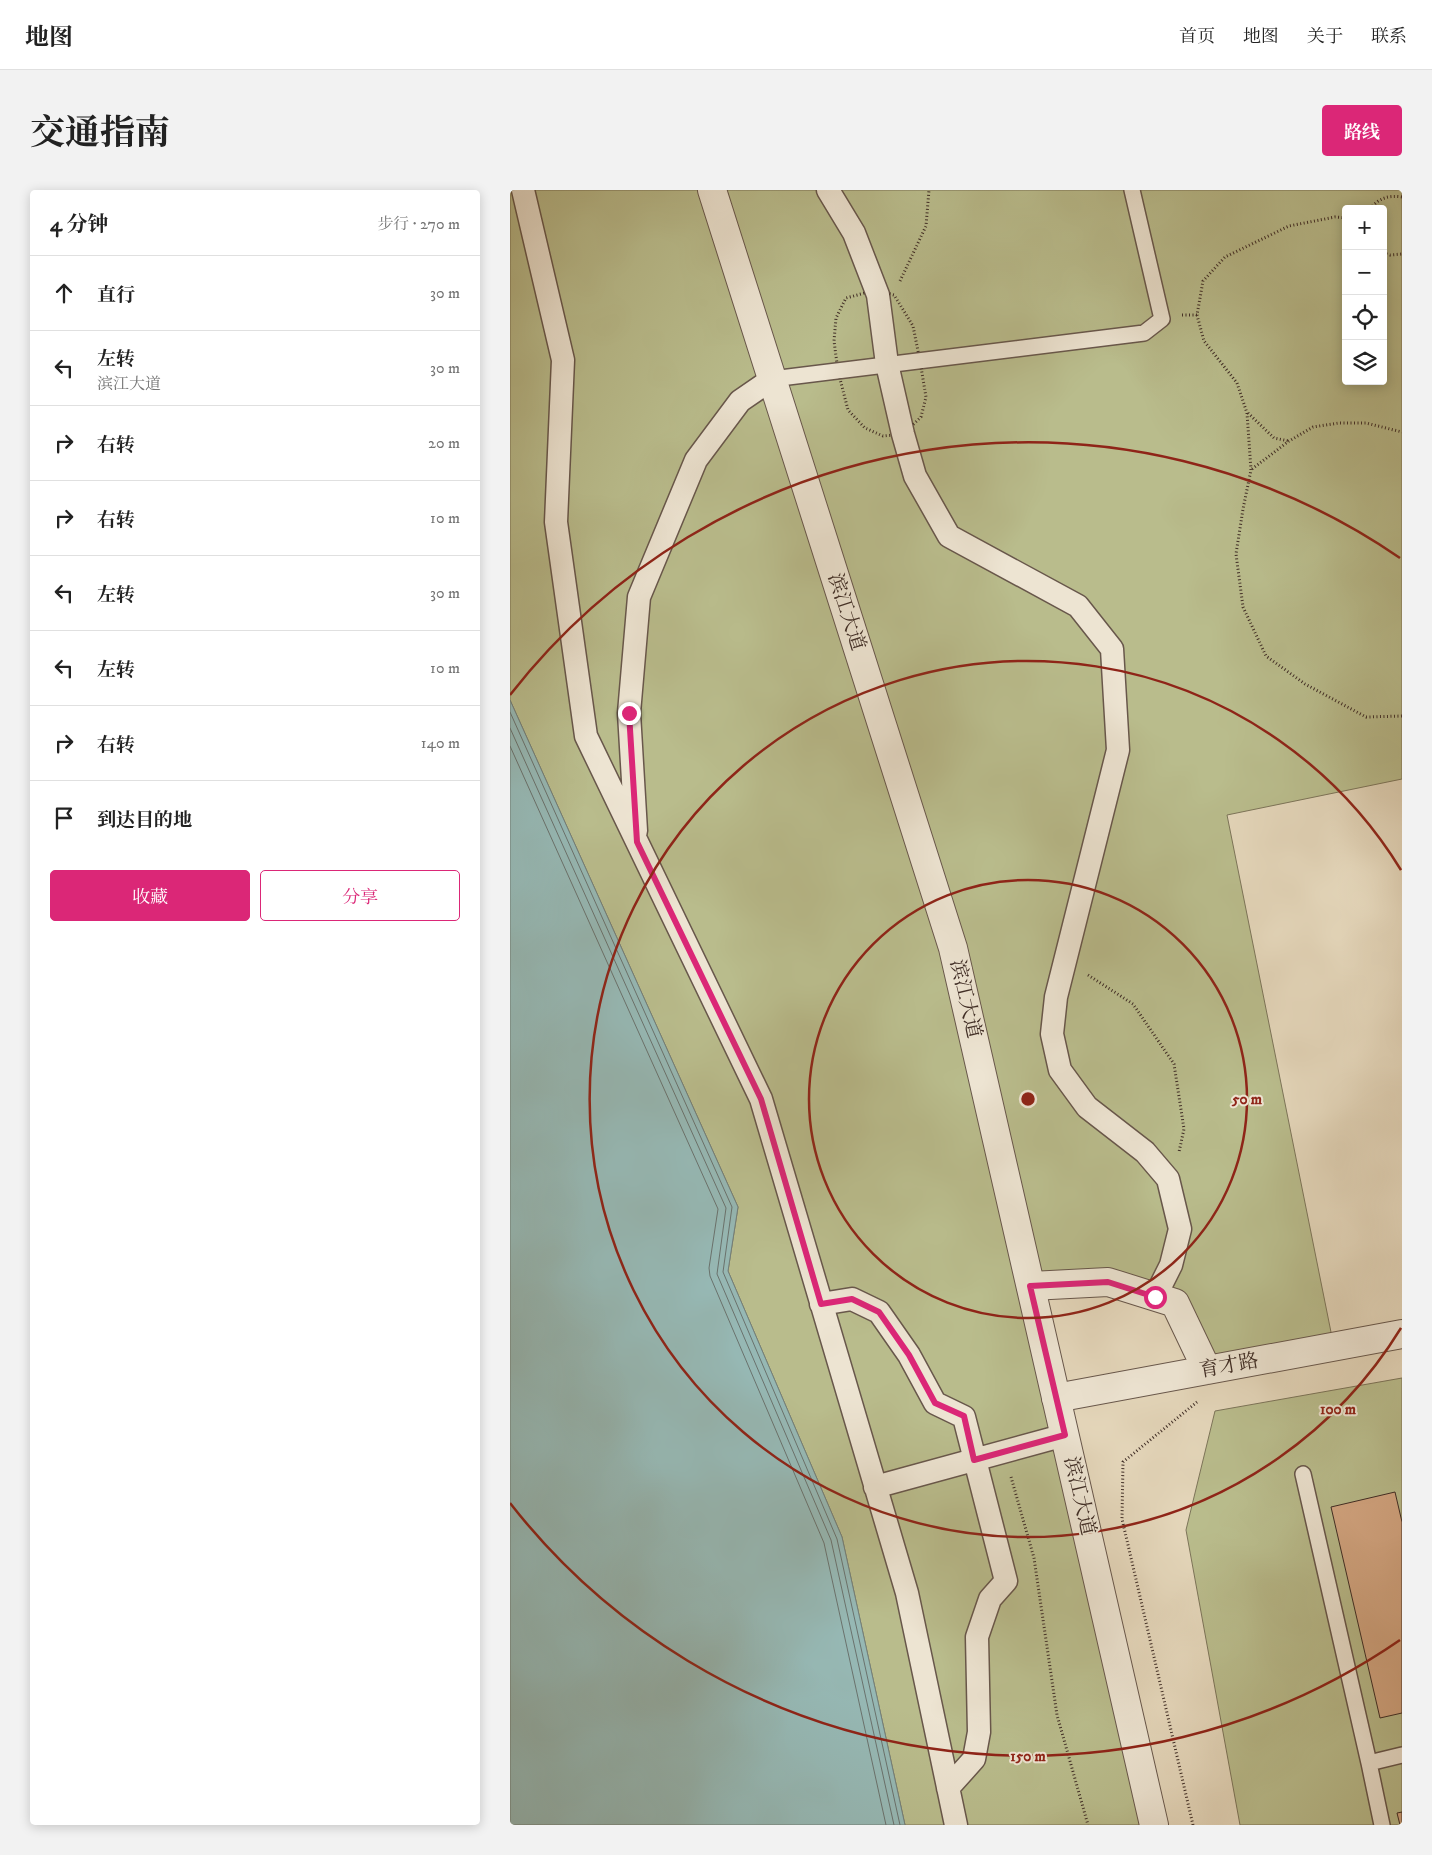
<!DOCTYPE html>
<html lang="zh">
<meta charset="utf-8">
<style>
:root{--surface:#fff;--page:#f2f2f2;--text:#222;--muted:#767676;--line:#e0e0e0;--accent:#db2777}
body{margin:0;font-family:"IM FELL DW Pica","Noto Serif SC",serif;background:var(--page);color:var(--text)}
.controls{position:absolute;right:15px;top:15px;display:grid;overflow:hidden;border-radius:5px;box-shadow:0 2px 12px #0003}
.controls button{width:45px;height:45px;display:grid;place-items:center;padding:0;border:0;border-bottom:1px solid var(--line);background:var(--surface);color:var(--text);font:25px sans-serif}
.stop{position:absolute;width:15px;height:15px;margin:-11px;border:4px solid #db2777;border-radius:50%;background:#fff}
.stop.end{background:#db2777;border-color:#fff;box-shadow:0 1px 5px #0008}
.list{margin:0;padding:0;list-style:none}
h2{display:flex;justify-content:space-between;align-items:center;height:65px;margin:0;padding:0 20px;font-size:21px}
h2 small{font-size:16px;font-weight:400;color:var(--muted)}
.list li{display:grid;grid-template-columns:32px 1fr auto;gap:15px;align-items:center;box-sizing:border-box;height:75px;padding:0 20px;border-top:1px solid var(--line)}
.list b{display:block;font-size:19px;white-space:nowrap}
.list p{margin:0;font-size:16px;white-space:nowrap;color:var(--muted)}
.list em{font-size:16px;font-style:normal;color:var(--muted)}
.actions{display:flex;gap:10px;padding:15px 20px}
.actions a{flex:1;padding:11px 0;border:1px solid var(--accent);border-radius:5px;text-align:center;font-size:18px;color:var(--accent)}
.actions .main{background:var(--accent);color:#fff}
.icon{flex:none;width:28px;height:28px;fill:none;stroke:currentColor;stroke-width:2;stroke-linecap:round;stroke-linejoin:round}
.map{position:relative;flex:none;width:892px;height:1635px;overflow:hidden;border-radius:5px}
header{display:flex;align-items:center;gap:30px;box-sizing:border-box;height:70px;padding:0 25px;background:var(--surface);border-bottom:1px solid var(--line)}
header strong{font-size:24px}
nav{display:flex;gap:28px;margin-inline-start:auto;font-size:18px}
.intro{display:flex;align-items:center;justify-content:space-between;box-sizing:border-box;height:120px;padding:0 30px}
h1{margin:0;font-size:35px}
.button{padding:12px 22px;border-radius:5px;background:var(--accent);color:#fff;font-size:18px;font-weight:700}
main{display:flex;gap:30px;padding:0 30px}
aside{flex:1;background:var(--surface);border-radius:5px;box-shadow:0 2px 12px #0003}
.map>svg:first-child{display:block}
.green{fill:#b9bc8c;stroke:#7c7459;fill-rule:evenodd}
.water{fill:#96b8b4;stroke:#73807b}
.lines{fill:none;stroke-linecap:round;stroke-linejoin:round}
.shore{stroke:#6a726d;stroke-width:1}
.building{fill:#d4a783;stroke:#3f2d26}
.service-casing{stroke:#68574b;stroke-width:18}
.pedestrian-casing{stroke:#68574b;stroke-width:25}
.minor-casing{stroke:#68574b;stroke-width:30}
.tertiary-casing{stroke:#68574b;stroke-width:30}
.path{stroke:#3f2d26;stroke-width:3;stroke-dasharray:1 2.5;stroke-linecap:butt}
.service{stroke:#ede4d2;stroke-width:15}
.pedestrian{stroke:#ede4d2;stroke-width:22}
.minor{stroke:#ede4d2;stroke-width:28}
.tertiary{stroke:#ede4d2;stroke-width:28}
.route{stroke:#db2777;stroke-width:6}
.ring{fill:none;stroke:#8f2418;stroke-width:2.5}
.labels{text-anchor:middle;dominant-baseline:central;stroke-width:4;stroke-linejoin:round;paint-order:stroke}
.street-label{font-size:20px;fill:#3f2d26;stroke:#ede4d2}
.centre{fill:#8f2418;stroke:#ede4d2;stroke-width:2.5}
.ring-label{font-size:15px;text-anchor:middle;font-weight:bold;fill:#8f2418;stroke:#ede4d2;stroke-width:4;stroke-linejoin:round;paint-order:stroke}
</style>
<header>
<strong>地图</strong>
<nav><a>首页</a><a>地图</a><a>关于</a><a>联系</a></nav>
</header>
<div class="intro"><h1>交通指南</h1><a class="button">路线</a></div>
<main>
<aside>
<h2>4 分钟<small>步行 · 270 m</small></h2>
<ul class="list">
<li><svg class="icon" aria-label="ahead" viewBox="0 0 24 24"><path d="M12 20V5M6 11l6-6 6 6"/></svg><div><b>直行</b></div><em>30 m</em></li>
<li><svg class="icon" aria-label="left" viewBox="0 0 24 24"><path d="M17 20v-9H6M10 6l-5 5 5 5"/></svg><div><b>左转</b><p>滨江大道</p></div><em>30 m</em></li>
<li><svg class="icon" aria-label="right" viewBox="0 0 24 24"><path d="M7 20v-9h11M14 6l5 5-5 5"/></svg><div><b>右转</b></div><em>20 m</em></li>
<li><svg class="icon" aria-label="right" viewBox="0 0 24 24"><path d="M7 20v-9h11M14 6l5 5-5 5"/></svg><div><b>右转</b></div><em>10 m</em></li>
<li><svg class="icon" aria-label="left" viewBox="0 0 24 24"><path d="M17 20v-9H6M10 6l-5 5 5 5"/></svg><div><b>左转</b></div><em>30 m</em></li>
<li><svg class="icon" aria-label="left" viewBox="0 0 24 24"><path d="M17 20v-9H6M10 6l-5 5 5 5"/></svg><div><b>左转</b></div><em>10 m</em></li>
<li><svg class="icon" aria-label="right" viewBox="0 0 24 24"><path d="M7 20v-9h11M14 6l5 5-5 5"/></svg><div><b>右转</b></div><em>140 m</em></li>
<li><svg class="icon" aria-label="arrive" viewBox="0 0 24 24"><path d="M6 21V4h12l-3 4 3 4H6"/></svg><div><b>到达目的地</b></div></li>
</ul>
<div class="actions"><a class="main">收藏</a><a>分享</a></div>
</aside>
<div class="map">
<svg width="892" height="1635" viewBox="0 0 892 1635">
<rect width="100%" height="100%" fill="#e4d6ba"/>
<filter id="stains"><feTurbulence type="fractalNoise" baseFrequency=".004" numOctaves="4"/><feColorMatrix values="0 0 0 0 .2 0 0 0 0 .09 0 0 0 0 .02 0 0 0 .5 -.17"/></filter>
<radialGradient id="worn" r=".72"><stop offset=".6" stop-color="#630" stop-opacity="0"/><stop offset="1" stop-color="#630" stop-opacity=".3"/></radialGradient>
<path class="green" d="M0,0H892V589L717,625L824,1157L697,1180L664,1113L521,1096L654,1635H395L332,1347L218,1081L228,1017L0,510ZM836,19H873V191H836Z
M892,1188V1635H730L676,1340L705,1221Z"/>
<path class="water" d="M0,510L228,1017L218,1081L332,1347L395,1635H0Z"/>
<g class="lines">
<path class="shore" d="M0,522L222,1017L213,1082L327,1349L390,1635
M0,538L216,1018L207,1084L321,1350L384,1635
M0,556L208,1019L199,1078L200,1086L314,1353L376,1635"/>
</g>
<path class="building" d="M885,1302L892,1332V1523L870,1528L821,1317Z
M892,1622V1635H890L887,1623Z"/>
<g class="lines">
<g class="service-casing">
<path id="service" d="M262,189L634,143L652,129L622,0
M793,1284L859,1573
M872,1635L859,1573L892,1565"/>
</g>
<g class="pedestrian-casing">
<path id="pedestrian" d="M13,0L53,170L46,332L76,546L251,909L397,1403L446,1635
M318,0L344,43L368,105L377,174L393,244L405,286L439,346L568,416L602,459L608,560L546,807L542,844L550,880L577,917L635,962L658,989L670,1039L661,1075L645,1107
M126,641L119,523L129,407L186,270L230,211L262,189
M311,1114L342,1109L369,1122L399,1165L425,1213L454,1227L496,1391L480,1409L467,1447L469,1542L464,1569L438,1598
M365,1297L555,1245"/>
</g>
<g class="minor-casing">
<path id="minor" d="M521,1096L598,1092L665,1113L697,1180
M546,1208L892,1144"/>
</g>
<g class="tertiary-casing">
<path id="tertiary" d="M202,0L443,758L644,1635"/>
</g>
<path class="path" d="M860,19C869,8 878,5 892,7
M836,28L825,27L779,36L715,67L693,91L687,125L694,151L727,193L737,223L741,280L733,319L726,364L733,417L756,466L795,494L856,527L892,526
M873,63L880,65L892,64
M390,91L416,36L419,0
M366,100L384,105L392,118L403,136L410,171L416,207L411,227L393,244L373,246L355,238L338,220L328,181L324,151L326,128L336,108Z
M672,125H687
M738,223L764,248L779,251
M742,279L779,251L803,237L829,233H856L892,242
M578,785L623,814L664,874L674,939L669,962
M501,1287L524,1368L547,1525L578,1635
M683,1635L612,1329L613,1272L687,1212"/>
<use href="#service" class="service"/>
<use href="#pedestrian" class="pedestrian"/>
<use href="#minor" class="minor"/>
<use href="#tertiary" class="tertiary"/>
</g>
<g class="lines">
<path class="route" d="M119,523L127,652L251,909L311,1114L342,1109L369,1122L399,1165L425,1213L454,1226L464,1270L555,1245L520,1096L598,1092L645,1107"/>
</g>
<g class="ring">
<circle cx="518" cy="909" r="219"/>
<path d="M891 1138A438 438 0 1 1 891 680"/>
<path d="M890 1450A657 657 0 0 1 0 1313M0 505A657 657 0 0 1 890 368"/>
</g>
<g class="labels">
<g class="street-label">
<text transform="translate(336 422) rotate(72)">滨江大道</text>
<text transform="translate(455 809) rotate(77)">滨江大道</text>
<text transform="translate(719 1176) rotate(-10)">育才路</text>
<text transform="translate(569 1306) rotate(77)">滨江大道</text>
</g>
</g>
<circle cx="518" cy="909" r="8" class="centre"/>
<g class="ring-label">
<text x="737" y="914">50 m</text>
<text x="828" y="1224">100 m</text>
<text x="518" y="1571">150 m</text>
</g>
<rect width="100%" height="100%" filter="url(#stains)"/>
<rect width="100%" height="100%" fill="url(#worn)"/>
</svg>
<div class="controls">
<button>+</button>
<button>−</button>
<button><svg class="icon" aria-label="locate" viewBox="0 0 24 24"><circle cx="12" cy="12" r="6"/><path d="M12 2v4M12 18v4M2 12h4M18 12h4"/></svg></button>
<button><svg class="icon" aria-label="layers" viewBox="0 0 24 24"><path d="M12 4l9 5-9 5-9-5zM3 14l9 5 9-5"/></svg></button>
</div>
<div class="stop" style="left:645px;top:1107px"></div>
<div class="stop end" style="left:119px;top:523px"></div>
</div>
</main>
